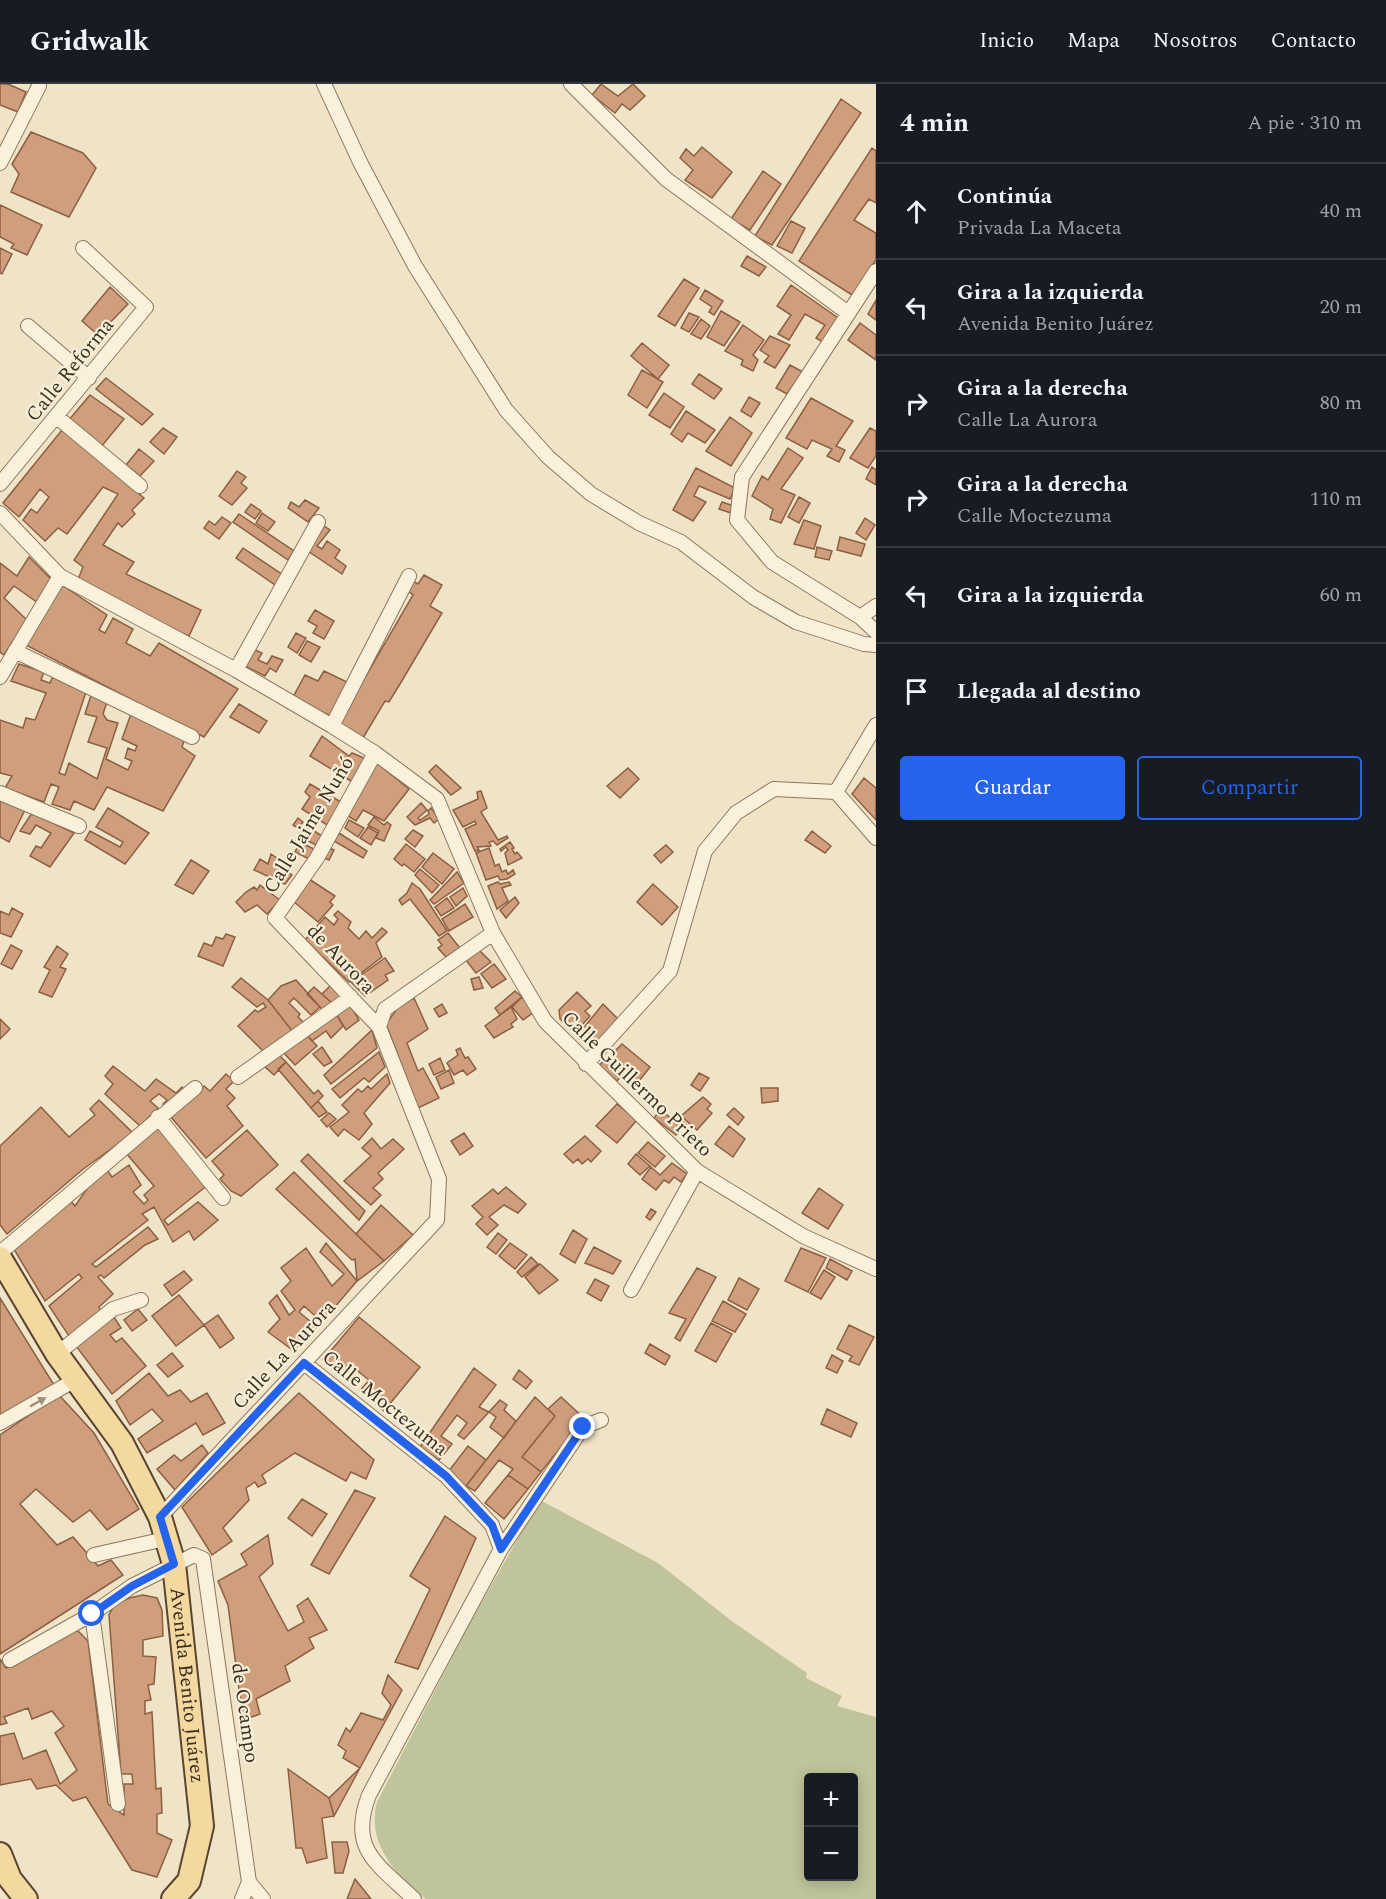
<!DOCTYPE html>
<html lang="es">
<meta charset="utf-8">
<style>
:root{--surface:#171b24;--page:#20242c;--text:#f1f3f6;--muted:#9ea1a6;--line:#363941;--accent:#2563eb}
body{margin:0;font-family:Spectral,serif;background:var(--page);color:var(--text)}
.controls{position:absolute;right:18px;bottom:18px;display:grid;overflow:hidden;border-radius:6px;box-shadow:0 3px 15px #0003}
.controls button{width:54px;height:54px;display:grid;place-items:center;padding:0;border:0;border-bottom:2px solid var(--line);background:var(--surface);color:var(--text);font:30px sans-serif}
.stop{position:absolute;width:18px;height:18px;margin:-14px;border:4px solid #2563eb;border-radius:50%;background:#fff}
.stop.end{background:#2563eb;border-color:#fff;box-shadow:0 2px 6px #0008}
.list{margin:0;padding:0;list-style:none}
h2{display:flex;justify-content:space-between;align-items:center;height:78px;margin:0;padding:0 24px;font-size:26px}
h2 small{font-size:20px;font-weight:400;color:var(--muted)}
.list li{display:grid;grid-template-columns:39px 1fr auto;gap:18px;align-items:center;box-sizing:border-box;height:96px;padding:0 24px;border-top:2px solid var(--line)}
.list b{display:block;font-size:22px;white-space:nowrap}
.list p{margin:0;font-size:20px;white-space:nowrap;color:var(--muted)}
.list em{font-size:20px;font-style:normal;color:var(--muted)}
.actions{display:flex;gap:12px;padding:18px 24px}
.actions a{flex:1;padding:14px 0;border:2px solid var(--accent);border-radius:6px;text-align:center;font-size:21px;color:var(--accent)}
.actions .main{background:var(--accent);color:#fff}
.icon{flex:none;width:33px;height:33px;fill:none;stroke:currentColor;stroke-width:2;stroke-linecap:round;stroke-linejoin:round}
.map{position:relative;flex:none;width:876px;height:1815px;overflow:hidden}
header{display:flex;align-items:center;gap:36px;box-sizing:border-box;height:84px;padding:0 30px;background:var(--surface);border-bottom:2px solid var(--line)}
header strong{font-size:28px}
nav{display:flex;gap:33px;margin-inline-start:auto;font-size:21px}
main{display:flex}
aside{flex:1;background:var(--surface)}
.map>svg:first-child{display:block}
.cemetery{fill:#bfc49a;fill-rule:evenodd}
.building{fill:#cf9f7d;stroke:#8d5f41;stroke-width:1.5}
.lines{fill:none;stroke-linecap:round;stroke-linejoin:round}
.minor-casing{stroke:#8d765c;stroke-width:16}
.primary-casing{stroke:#5b4430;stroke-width:26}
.minor{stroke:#faf1dc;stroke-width:14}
.primary{stroke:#f3d9a0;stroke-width:22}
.oneway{fill:#9c907e}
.route{stroke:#2563eb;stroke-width:8}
.labels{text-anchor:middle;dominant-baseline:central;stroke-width:4.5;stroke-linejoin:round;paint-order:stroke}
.street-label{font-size:20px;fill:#3d2e20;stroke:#f7eed8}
</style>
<header>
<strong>Gridwalk</strong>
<nav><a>Inicio</a><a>Mapa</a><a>Nosotros</a><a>Contacto</a></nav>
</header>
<main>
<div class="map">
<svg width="876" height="1815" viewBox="0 0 876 1815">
<rect width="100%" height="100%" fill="#f0e4c8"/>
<path class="cemetery" d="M540,1416L658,1479L733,1538L807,1589L806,1594L842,1612L837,1622L876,1633V1815H426C395,1792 366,1758 377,1718L472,1535ZM808,1694H854V1792H808Z"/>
<path class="building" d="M0,0H8L26,8L18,28L0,21Z
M601,0L618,12L633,0L645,12L630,26L622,20L615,29L592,11Z
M841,15L861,29L772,161L755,152Z
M31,48L83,69L96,84L69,133L11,108L19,90L12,80Z
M702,63L732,88L712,114L685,96L693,86L680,74L686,65L694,72Z
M872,64L876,67V119L869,115L854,136L876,149V176L852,211L799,177Z
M763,87L781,100L750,146L731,135Z
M0,121L42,141L27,171L11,164L14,160L0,153Z
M791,137L805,144L792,169L777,162Z
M0,164L12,170L2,190L0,189Z
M747,172L766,183L759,192L741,182Z
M684,195L699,204L675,242L658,232Z
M791,201L841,236L826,260L816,254L825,241L805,230L789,256L778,250L791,231L777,222Z
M110,203L128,220L98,251L82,237Z
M705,206L723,217L714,231L709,228L712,223L700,215Z
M876,216V236L868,230Z
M721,227L740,238L724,262L707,253Z
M689,229L699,233L689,248L681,244Z
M701,235L710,242L701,255L691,250Z
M860,239L876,251V276L848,256Z
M743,241L764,256L753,271L758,276L753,287L741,281L743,276L725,267Z
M770,252L790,261L775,284L764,278L769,272L760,266Z
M642,259L669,281L658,295L631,272Z
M790,281L803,288L787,310L776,304Z
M642,286L663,298L647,324L628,311Z
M699,290L722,305L714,315L692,300Z
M106,294L153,330L142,341L96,305Z
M664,309L684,323L670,344L649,331Z
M90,311L124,335L101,363L67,338Z
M749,313L760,319L751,333L741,327Z
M811,314L853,337L836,362L845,366L839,378L827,372L832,365L812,356L807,365L786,354Z
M686,327L715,346L705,359L688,349L682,358L671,350Z
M730,333L752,349L731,382L706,367Z
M163,344L177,353L164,370L150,358Z
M870,344L876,347V372L868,384L850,374Z
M62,346L144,414L132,426L135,430L122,443L118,439L103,461L134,478L126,490L201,526L189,552L146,535L77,498L83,483L74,476L118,410L103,403L67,450L58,444L45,457L23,436L31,425L37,429L49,413L40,405L19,433L3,419Z
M788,364L803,374L781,405L795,411L781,439L770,435L773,425L752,412L762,392L768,396Z
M139,365L154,377L140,392L126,381Z
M872,383L876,386V401L866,395Z
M696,384L735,404L730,415L699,402L694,412L706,418L693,437L673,426Z
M237,387L246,393L241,399L247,404L232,421L219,412Z
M799,413L810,419L799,439L788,433Z
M305,416L319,424L308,438L288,424L291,418L299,423Z
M722,418L734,422L731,429L719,425Z
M251,420L261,427L255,435L245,428Z
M262,429L275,438L268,447L256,439Z
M239,430L294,467L288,476L233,438Z
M222,433L231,439L219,455L204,444L209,437L215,441Z
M865,434L875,441L866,456L856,449Z
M804,436L821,442L814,465L794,460Z
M324,442L330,446L317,462L322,465L327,457L340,466L335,474L346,482L342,490L308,467Z
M840,453L865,460L861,472L837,466Z
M817,463L832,467L829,476L815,473Z
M243,464L283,491L275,501L236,474Z
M29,473L51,495L38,519L14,502L4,514L27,536L4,571L0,568V479L17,492Z
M424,491L442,501L430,522L442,529L400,600L389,618L385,617L363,654L338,640L413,511L407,506L413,497L418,500Z
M62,501L107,531L99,546L105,549L113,534L133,545L126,559L150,572L159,559L238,605L204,653L26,561Z
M315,526L334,537L324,555L313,549L317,542L308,537Z
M296,549L306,554L297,569L288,563Z
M307,557L320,563L311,578L299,571Z
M253,565L262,569L258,576L267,580L272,572L283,576L276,588L270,584L265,592L243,581Z
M19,580L44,588L41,596L50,599L53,592L87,605L59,689L65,691L69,679L97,695L107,664L88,658L97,633L85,630L92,608L108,615L103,630L107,636L118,639L106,675L128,686L132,677L125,674L128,664L135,667L137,662L122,655L132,627L185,654L182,663L195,672L163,727L107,703L94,726L74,717L70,726L52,720L59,703L51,700L44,718L5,704L12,692L0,689V636L23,644L26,634L35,636L46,609L11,597Z
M324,587L347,598L331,632L292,615L305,591L318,597Z
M239,620L267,637L259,649L230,633Z
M322,652L349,672L352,669L369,676L354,699L310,672Z
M377,679L409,705L384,737L363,726L356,737L345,730Z
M436,681L461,704L451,711L429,688Z
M628,684L639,695L620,714L607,702Z
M864,694L876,704V736L852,710Z
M310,700L341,718L327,741L302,725L310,713L305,708Z
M481,707L487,724L481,728L498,756L507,752L508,754L497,761L493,757L489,758L491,762L477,763L479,766L475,767L465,745L476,740L475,737L463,743L453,726L478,715L477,708Z
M0,716L25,726L9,758L0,753Z
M421,719L427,726L418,734L420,736L429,730L428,727L431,724L439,735L434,739L430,734L415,741L407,733Z
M108,724L149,749L125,780L85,756L90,747L120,763L123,758L96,743Z
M32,729L74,749L50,783L30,772L36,762L41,764L51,749L36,741L30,750L20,747Z
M374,733L384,741L387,738L391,741L384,757L376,754L379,747L368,741Z
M298,734L303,738L298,744L293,741Z
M349,736L364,744L358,753L345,744Z
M308,743L322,752L316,761L302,754Z
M368,743L378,749L371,761L360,754Z
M413,746L423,752L415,763L405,755Z
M812,747L831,762L825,769L805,756Z
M339,749L367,767L363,774L334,757Z
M300,758L314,765L309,775L295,768Z
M510,758L514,764L512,765L515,770L517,768L522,774L508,781L505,769L508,766L506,763L501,767L500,765Z
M406,760L425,775L414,788L404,780L402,782L394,775Z
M666,761L673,768L661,779L654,771Z
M327,763L334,766L329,776L322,773Z
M489,764L495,782L499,780L502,788L506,786L508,790L513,786L515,790L507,795L500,796L498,792L486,796L476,769Z
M433,769L454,785L442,800L422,783Z
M271,770L289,782L286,787L292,791L285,800L254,786L260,775L268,780Z
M191,776L209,787L193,810L175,801Z
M420,785L439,801L432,809L415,791Z
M457,788L464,799L434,820L430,816Z
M309,795L335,812L330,818L333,821L318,838L293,817Z
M498,798L500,800L509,798L511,801L502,804L508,817L497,825L488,802Z
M412,799L420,805L447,847L439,852L410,815L402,821L399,816L407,809Z
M653,800L678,823L662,841L637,818Z
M260,801L280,816L267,830L257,821L245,828L236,818L246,808L254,803L257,806Z
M463,804L467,812L456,822L450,813Z
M515,813L519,819L506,834L500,826Z
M447,814L454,824L441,832L435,823Z
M465,820L473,833L449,847L442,835Z
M12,824L23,830L11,853L0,849V827L9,831Z
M338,827L351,838L348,844L359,855L366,847L372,854L382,844L387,848L376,859L382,873L349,898L305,856L325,833L334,841L338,835L334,831Z
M448,849L460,864L446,873L438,864L442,861L438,856Z
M226,850L235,853L223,882L198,872L204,859L212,862L216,853L223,855Z
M11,861L22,867L12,885L1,880Z
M57,862L68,870L60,883L66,885L52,913L39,908L50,886L44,883Z
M478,865L491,878L476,889L465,875Z
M385,874L394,887L385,891L388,896L365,912L351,898Z
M494,880L506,895L492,904L481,890Z
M479,893L483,904L474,906L471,895Z
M241,894L268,916L293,948L265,969L238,942L255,926L258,928L266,923L263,919L257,923L232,903Z
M296,896L320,923L311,931L294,914L289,919L300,930L298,933L303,938L293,948L268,916L281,902Z
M331,901L342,913L333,920L322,910Z
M314,903L333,920L325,928L307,910Z
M515,907L522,913L500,931L495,924Z
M577,908L591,922L585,927L590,932L575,949L560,935L559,926Z
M522,913L534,928L523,936L512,923Z
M414,914L428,945L407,959L418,987L423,984L439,1014L418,1024L386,940L400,921Z
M349,919L359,936L346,946L335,928Z
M442,920L447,929L439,933L434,925Z
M603,920L620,937L593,966L577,952Z
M511,923L517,935L511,940L513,943L494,954L485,942Z
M335,928L343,942L331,954L326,947L312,957L305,949Z
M0,935L10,945L0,955Z
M372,946L377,964L331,1000L324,991Z
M305,949L317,962L295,981L281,966Z
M622,960L650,983L639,997L612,970Z
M322,963L332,978L324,982L313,970Z
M460,964L465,974L468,973L476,985L467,991L463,986L454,991L447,979L458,971L456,966Z
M379,968L385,983L369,998L364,994L340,1014L332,1005Z
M278,970L286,978L274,991L265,983Z
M607,973L625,988L617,997L599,982Z
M440,974L445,986L434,991L429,980Z
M286,978L314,1010L318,1006L323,1012L311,1024L278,985Z
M113,982L145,1007L156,995L176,1009L182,1003L187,1008L167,1025L163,1020L167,1016L159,1010L150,1017L158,1024L140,1042L105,1010L113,1000L105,992Z
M449,986L454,999L441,1005L436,993Z
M699,989L709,994L700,1007L691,1001Z
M226,990L234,997L226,1005L235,1014L227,1022L243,1042L206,1074L170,1032L204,1002L210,1007Z
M387,990L390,999L364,1029L372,1040L359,1056L344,1045L338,1052L330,1043L349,1028L342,1021L358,1005L362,1008L368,1002L371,1005Z
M761,1004H778V1017L762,1019Z
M703,1013L711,1020L707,1025L712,1029L697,1046L681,1032Z
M99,1016L133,1049L82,1086L7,1150L0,1141V1062L41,1023L69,1053L95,1031L90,1025Z
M318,1017L327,1028L319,1033L311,1024Z
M617,1020L637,1036L617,1059L596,1042Z
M734,1024L744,1033L738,1041L727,1031Z
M660,1026L671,1034L674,1030L686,1040L676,1051L654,1034Z
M329,1029L336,1035L327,1043L321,1036Z
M158,1042L209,1100L164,1136L168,1141L198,1118L218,1136L194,1156L189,1147L173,1158L154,1123L142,1130L148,1136L92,1180L96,1183L148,1143L158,1155L145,1161L104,1194L101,1191L98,1193L113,1210L99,1223L101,1229L69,1252L49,1222L82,1194L79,1190L45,1217L12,1162L69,1115L75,1122L89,1102L97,1096L94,1090L105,1083L112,1093L129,1081L141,1101L133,1108L144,1120L148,1116L144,1111L154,1102L126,1069Z
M729,1042L745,1055L733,1073L715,1060Z
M247,1046L278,1081L241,1112L231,1107L220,1095L224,1091L212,1077Z
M464,1049L473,1062L460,1071L451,1057Z
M585,1052L601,1067L591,1078L588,1075L582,1080L578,1075L573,1079L564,1070Z
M372,1054L381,1065L393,1055L404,1065L378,1089L383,1095L373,1104L381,1111L371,1121L344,1097L371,1072L362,1064Z
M648,1058L665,1072L655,1083L638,1069Z
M308,1070L365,1127L359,1136L301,1077Z
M636,1070L650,1082L640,1091L628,1080Z
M672,1079L687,1090L681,1098L674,1093L669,1099L664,1096L656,1106L642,1095L651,1083L660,1091Z
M294,1088L356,1150L384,1177L357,1197L355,1175L352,1176L276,1105Z
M506,1103L526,1120L518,1129L504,1121L489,1133L498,1141L487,1151L476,1140L483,1133L472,1122L493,1105L498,1110Z
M819,1104L843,1121L828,1145L802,1129Z
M381,1121L413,1151L384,1177L356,1150Z
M651,1125L656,1128L650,1136L646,1133Z
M573,1146L587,1155L575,1179L560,1170Z
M498,1149L507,1156L496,1170L487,1163Z
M326,1159L357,1197L322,1238L304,1222L299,1228L317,1243L294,1267L268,1248L280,1235L269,1219L277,1211L289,1231L295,1226L281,1207L291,1197L281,1184L306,1164L332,1202L344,1190L320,1168Z
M510,1159L527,1171L515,1185L499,1172Z
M594,1163L621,1177L613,1190L585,1179Z
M801,1164L826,1174L808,1208L785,1197Z
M531,1173L538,1180L522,1193L517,1188Z
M830,1175L852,1187L847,1196L826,1184Z
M540,1180L558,1196L539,1210L525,1193Z
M697,1184L716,1193L680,1257L675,1254L686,1235L669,1229Z
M824,1186L835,1193L821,1215L810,1209Z
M184,1187L192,1196L172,1212L164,1201Z
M739,1194L759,1205L747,1226L728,1216Z
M595,1195L609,1202L601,1217L587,1209Z
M179,1211L204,1241L176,1262L152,1232Z
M0,1214L54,1301L0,1334Z
M723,1217L746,1230L735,1248L712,1237Z
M138,1225L147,1236L132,1247L124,1236Z
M218,1231L234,1254L220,1264L204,1241Z
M114,1233L121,1244L110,1251L116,1258L122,1254L146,1282L112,1310L76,1262Z
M359,1233L420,1283L384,1327L360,1307L369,1296L349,1280L341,1289L324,1275Z
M711,1239L732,1250L716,1278L695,1267Z
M849,1241L874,1253L859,1281L849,1277L852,1272L837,1265Z
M650,1260L670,1272L665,1281L645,1269Z
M172,1269L183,1282L168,1293L157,1281Z
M832,1271L843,1277L837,1289L826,1284Z
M474,1284L496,1301L479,1323L489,1328L464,1355L458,1351L467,1339L457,1331L441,1352L452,1360L439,1376L420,1363Z
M519,1286L532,1297L526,1305L513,1295Z
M149,1289L168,1312L180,1306L191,1318L207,1309L225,1339L203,1351L196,1339L147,1369L138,1355L163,1337L152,1325L130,1341L116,1317Z
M299,1309L374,1376L366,1395L351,1388L346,1397L295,1369L262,1391L266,1399L258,1403L255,1398L246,1404L249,1416L223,1444L232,1457L212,1471L182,1423Z
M59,1311L94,1349L139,1425L107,1446L90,1426L73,1438L36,1405L20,1420L57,1461L73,1453L98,1482L111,1476L123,1491L0,1570V1351Z
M535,1313L555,1332L522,1373L541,1388L528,1405L508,1391L513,1385L499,1376L475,1407L466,1402Z
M561,1313L584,1334L541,1388L522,1373L555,1332L548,1325Z
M500,1316L507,1321L504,1326L516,1337L504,1354L490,1343L496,1333L489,1328Z
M827,1325L857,1339L851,1353L821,1340Z
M202,1361L208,1369L175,1406L157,1385L174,1371L181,1377Z
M468,1362L486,1376L466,1402L448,1388Z
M508,1391L528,1405L504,1435L485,1419Z
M355,1406L375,1414L329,1490L311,1481Z
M302,1415L327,1430L312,1452L288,1434Z
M445,1432L476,1454L418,1585L395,1578L430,1505L410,1492Z
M268,1451L273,1480L259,1493L288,1547L304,1538L297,1522L308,1514L327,1546L309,1554L314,1564L285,1582L290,1597L256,1615L260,1630L243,1636L228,1521L218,1497L247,1481L241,1470Z
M143,1511L157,1514L162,1526L163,1552L143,1556V1572L156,1573L154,1600L148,1601L151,1616L145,1617V1630L152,1628L156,1705L161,1704L162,1729L157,1730V1749L172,1756L157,1793L132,1786L86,1713L73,1717L56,1701L37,1705L31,1695L0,1701V1652L14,1649L23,1675L46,1666L60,1700L77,1686L55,1649L64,1642L52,1627L32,1635L28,1624L4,1633L7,1639L0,1641V1575L6,1584L75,1544L88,1557L108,1720L124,1731V1700H133L132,1690H121L109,1531L114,1521L129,1514Z
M388,1591L402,1606L360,1684L343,1674L346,1667L338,1661L346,1644L350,1648L361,1629L383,1636L391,1621L382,1609Z
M360,1684L334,1732L329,1714Z
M288,1685L329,1714L334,1732L322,1734L327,1774L307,1779L302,1764H296Z
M332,1758H347L349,1767L343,1789H335Z
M355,1795L371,1815H347Z"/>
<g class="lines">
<g class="minor-casing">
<path id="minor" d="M324,0L360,78L415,182L506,326L548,373L591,410L639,439L681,458L753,513L796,538L864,560L876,561
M571,0L666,95L848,229
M0,79L39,2
M876,187L742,393L737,436L772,478L860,533L876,548
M28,242L89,294
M57,333L140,402
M0,400L146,223L83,164
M0,429L60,492L236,586L332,642L375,669L437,715L493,849L545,937L697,1087L803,1152L876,1185
M860,533L876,522
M15,567L192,653
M236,586L318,438
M0,593L60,492
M332,642L409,492
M375,669L317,774L275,834L379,943
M836,708L876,754
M0,709L79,742
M586,980L670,887L705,767L736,729L774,705L836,708L876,641
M238,993L351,913
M158,1033L223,1114
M0,1169L195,1004
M631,1206L697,1087
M57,1270L113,1225L141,1216
M304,1279L446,1392L492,1441L501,1465
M0,1339L75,1296
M160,1433L437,1136L439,1095L379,943L385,925L493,849
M94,1471L165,1455
M92,1530L118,1720
M10,1576L92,1530L132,1502L194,1471L203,1475L249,1798L263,1815
M242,1815L249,1798
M414,1815C378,1780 348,1766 369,1711L501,1465L583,1343L601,1336"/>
</g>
<g class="primary-casing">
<g id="primary">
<path id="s1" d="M0,1174L57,1270L122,1359L160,1433L174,1480L202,1742L189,1797L173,1815"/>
<path d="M0,1770L10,1795L26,1815"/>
</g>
</g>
<use href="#minor" class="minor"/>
<use href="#primary" class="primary"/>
</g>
<defs><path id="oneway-solid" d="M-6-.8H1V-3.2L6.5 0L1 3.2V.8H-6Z" transform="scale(1.5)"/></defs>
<use class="oneway" href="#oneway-solid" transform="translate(38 1318) rotate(-29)"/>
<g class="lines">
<path class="route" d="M92,1530L132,1502L174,1480L160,1433L304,1279L446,1392L492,1441L501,1465L583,1343"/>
</g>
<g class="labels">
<g class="street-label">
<text transform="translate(70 286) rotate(-51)">Calle Reforma</text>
<text transform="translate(309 741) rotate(-59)">Calle Jaime Nuñó</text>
<text transform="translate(341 875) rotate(46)">de Aurora</text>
<text transform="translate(637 1000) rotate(44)">Calle Guillermo Prieto</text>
<text transform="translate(284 1271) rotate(-47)">Calle La Aurora</text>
<text transform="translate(385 1319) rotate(39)">Calle Moctezuma</text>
<text stroke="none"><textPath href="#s1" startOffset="476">Avenida Benito Juárez</textPath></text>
<text transform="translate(245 1629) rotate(82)">de Ocampo</text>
</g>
</g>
</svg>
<div class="controls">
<button>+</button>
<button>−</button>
</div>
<div class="stop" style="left:92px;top:1530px"></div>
<div class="stop end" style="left:583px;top:1343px"></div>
</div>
<aside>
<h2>4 min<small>A pie · 310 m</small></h2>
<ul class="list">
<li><svg class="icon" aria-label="ahead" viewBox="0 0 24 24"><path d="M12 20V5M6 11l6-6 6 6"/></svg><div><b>Continúa</b><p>Privada La Maceta</p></div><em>40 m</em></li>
<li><svg class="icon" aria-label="left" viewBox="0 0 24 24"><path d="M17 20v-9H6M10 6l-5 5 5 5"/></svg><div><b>Gira a la izquierda</b><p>Avenida Benito Juárez</p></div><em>20 m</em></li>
<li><svg class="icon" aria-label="right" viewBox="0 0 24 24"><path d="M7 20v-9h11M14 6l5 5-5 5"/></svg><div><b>Gira a la derecha</b><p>Calle La Aurora</p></div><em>80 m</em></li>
<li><svg class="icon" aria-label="right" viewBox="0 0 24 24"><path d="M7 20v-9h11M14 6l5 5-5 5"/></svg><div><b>Gira a la derecha</b><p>Calle Moctezuma</p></div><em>110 m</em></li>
<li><svg class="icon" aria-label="left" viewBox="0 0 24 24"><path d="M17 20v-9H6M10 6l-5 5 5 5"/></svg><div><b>Gira a la izquierda</b></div><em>60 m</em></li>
<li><svg class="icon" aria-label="arrive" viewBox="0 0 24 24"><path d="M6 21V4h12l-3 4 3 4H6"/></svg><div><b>Llegada al destino</b></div></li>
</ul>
<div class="actions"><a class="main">Guardar</a><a>Compartir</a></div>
</aside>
</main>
